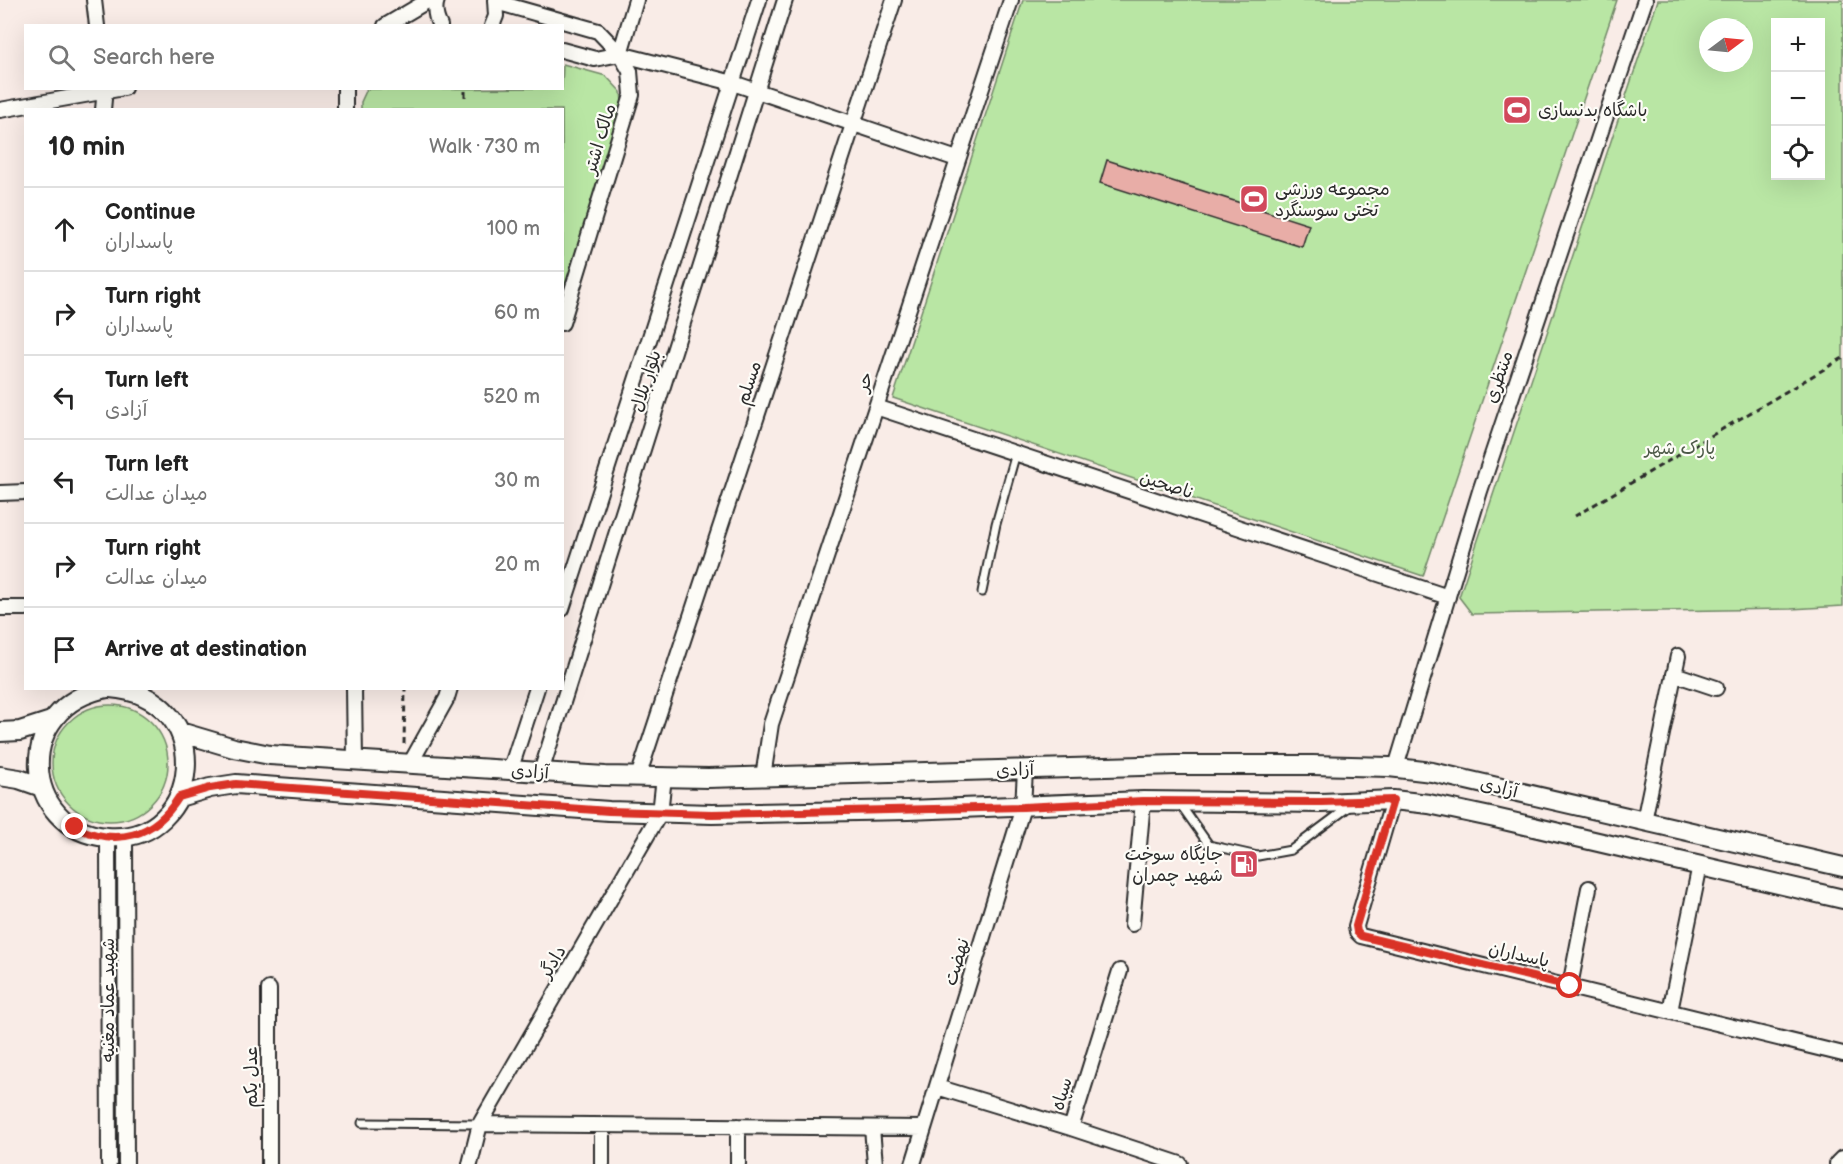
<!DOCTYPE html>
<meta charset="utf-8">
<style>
:root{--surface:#fff;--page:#f2f2f2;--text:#222;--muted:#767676;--line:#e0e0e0}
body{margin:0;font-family:"Balsamiq Sans","Playpen Sans Arabic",sans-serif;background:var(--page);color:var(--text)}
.controls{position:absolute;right:18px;top:18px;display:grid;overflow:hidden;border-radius:0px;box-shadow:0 6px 24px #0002}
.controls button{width:54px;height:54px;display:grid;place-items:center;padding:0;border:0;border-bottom:2px solid var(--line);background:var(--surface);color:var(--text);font:30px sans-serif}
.compass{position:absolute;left:1699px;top:18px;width:54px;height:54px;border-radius:50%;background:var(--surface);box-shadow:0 6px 24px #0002;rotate:74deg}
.stop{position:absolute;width:18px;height:18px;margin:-14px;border:4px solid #d93025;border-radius:50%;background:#fff}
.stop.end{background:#d93025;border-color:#fff;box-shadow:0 2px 6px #0008}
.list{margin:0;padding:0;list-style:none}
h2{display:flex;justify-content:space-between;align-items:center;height:78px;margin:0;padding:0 24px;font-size:26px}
h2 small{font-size:20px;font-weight:400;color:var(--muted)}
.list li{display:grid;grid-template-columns:39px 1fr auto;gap:18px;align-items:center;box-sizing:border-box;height:84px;padding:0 24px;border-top:2px solid var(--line)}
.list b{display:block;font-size:22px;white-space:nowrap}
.list p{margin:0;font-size:20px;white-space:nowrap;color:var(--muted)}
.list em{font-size:20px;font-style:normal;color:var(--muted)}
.icon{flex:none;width:33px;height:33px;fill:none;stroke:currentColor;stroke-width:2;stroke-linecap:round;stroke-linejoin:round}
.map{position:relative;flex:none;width:1843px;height:1164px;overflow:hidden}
.search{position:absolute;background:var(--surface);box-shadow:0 6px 24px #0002;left:24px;top:24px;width:540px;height:66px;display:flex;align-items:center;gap:15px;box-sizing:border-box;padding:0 21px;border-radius:0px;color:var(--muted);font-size:22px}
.panel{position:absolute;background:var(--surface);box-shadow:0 6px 24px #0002;left:24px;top:108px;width:540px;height:582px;border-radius:0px}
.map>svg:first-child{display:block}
.green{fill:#b9e6a4;stroke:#728868;stroke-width:1.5;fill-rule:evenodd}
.building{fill:#e8ada7;stroke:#2b2b2b;stroke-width:1.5}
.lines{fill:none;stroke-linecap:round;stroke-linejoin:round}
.lane-casing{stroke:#2b2b2b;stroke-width:11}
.street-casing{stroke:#2b2b2b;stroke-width:18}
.secondary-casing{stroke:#2b2b2b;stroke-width:22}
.path{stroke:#2b2b2b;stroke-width:3;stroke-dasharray:6 4.5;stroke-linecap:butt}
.lane{stroke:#fdfcf7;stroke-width:7}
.street{stroke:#fdfcf7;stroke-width:14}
.secondary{stroke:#fdfcf7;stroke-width:18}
.route{stroke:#d93025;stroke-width:8}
.labels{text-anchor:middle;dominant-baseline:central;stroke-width:4.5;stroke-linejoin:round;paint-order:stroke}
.poi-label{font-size:18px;fill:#2b2b2b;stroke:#fdfcf7;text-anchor:start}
.street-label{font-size:18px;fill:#2b2b2b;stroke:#fdfcf7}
.park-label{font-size:18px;fill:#4e5a49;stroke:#fdfcf7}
</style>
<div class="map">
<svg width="1843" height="1164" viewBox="0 0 1843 1164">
<rect width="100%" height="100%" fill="#f9ece7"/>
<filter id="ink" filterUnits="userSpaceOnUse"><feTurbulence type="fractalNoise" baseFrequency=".0167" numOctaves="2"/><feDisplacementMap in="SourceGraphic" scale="12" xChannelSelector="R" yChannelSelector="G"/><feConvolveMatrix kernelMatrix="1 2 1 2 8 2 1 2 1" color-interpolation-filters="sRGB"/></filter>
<g filter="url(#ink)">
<path class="green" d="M1023,0H1617L1423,576L893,398Z
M1658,0H1843V606L1791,609L1472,614L1459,597ZM1820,22V176H1776V22ZM1708,27H1744V63H1708Z
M563,64L606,76L621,92L623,112L563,308L562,110H361V102L367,89L562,88Z
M52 763a58 58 0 1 1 116 0a58 58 0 1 1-116 0Z"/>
<path class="building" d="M1107,160L1309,225L1302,247L1100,183Z"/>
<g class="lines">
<g class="lane-casing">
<path id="lane" d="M982,592L996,524L1016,453
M1180,804L1209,845L1258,856L1291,850L1350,806
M362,1123L480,1124"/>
</g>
<g class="street-casing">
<path id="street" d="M94,0L97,26
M437,0C434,8 436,18 440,26
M496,2L598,31L620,54L630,71L632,95L562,323
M385,26L429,0
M492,26L496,16L495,0
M562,50L595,59L620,54L733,83L957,159
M620,54L636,0
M345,88V110
M0,110L124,88
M103,110L105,88
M876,407L1448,597
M0,493L26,492
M0,608H26
M562,609L759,0
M1674,674L1716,688
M354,688L355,761
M410,764L447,698L450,688
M1396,767L1480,491L1645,0
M510,771L537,688
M541,772L785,0
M638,777L894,0
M763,777L771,724L1011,0
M1393,800L1356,926L1357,932L1361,936L1843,1054
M1644,821L1678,656
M125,837L126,1164
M108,838L109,1164
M1132,924L1143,801
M1570,986L1589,888
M269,989V1164
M1670,1011L1700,865
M937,1087L1071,1128L1120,971
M480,1124L924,1128
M872,1128L875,1164
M1071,1128L1180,1164
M470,1164L480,1124L660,813L664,777
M602,1164V1125
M738,1164V1126
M913,1164L1023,807L1025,770"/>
</g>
<g class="secondary-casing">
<path id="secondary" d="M108,688C11,705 21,831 107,837C203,845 220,696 110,688
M0,732L20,731L51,721
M180,732L234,748L270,755L605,776L708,778L1176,765H1313L1389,767L1432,772L1843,867
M0,776L19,779L42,787
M179,797L210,788L236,784L609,811L712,814L908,810L1143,801L1321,803L1393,800L1429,804L1495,818L1843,899
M1839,1164L1843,1160"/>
</g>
<path class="path" d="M465,97V88
M1575,516L1843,358
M404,744L405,688"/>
<use href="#lane" class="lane"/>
<use href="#street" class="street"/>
<use href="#secondary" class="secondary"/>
</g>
</g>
<g class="lines" filter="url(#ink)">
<path class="route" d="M75,827C117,847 154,837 179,797L210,788L236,784L609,811L712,814L1023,807L1143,801L1321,802L1393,800L1356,926L1357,932L1361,936L1570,986"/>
</g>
<defs>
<g id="stadium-square" transform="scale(1.5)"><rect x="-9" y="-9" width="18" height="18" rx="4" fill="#d1495b" stroke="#fdfcf7"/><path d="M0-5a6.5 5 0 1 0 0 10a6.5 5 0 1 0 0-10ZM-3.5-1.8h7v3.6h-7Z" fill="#fff"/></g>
<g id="fuel-square" transform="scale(1.5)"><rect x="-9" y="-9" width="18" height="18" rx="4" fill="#d1495b" stroke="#fdfcf7"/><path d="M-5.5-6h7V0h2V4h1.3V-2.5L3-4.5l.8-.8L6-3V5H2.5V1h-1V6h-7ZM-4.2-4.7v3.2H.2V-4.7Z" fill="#fff"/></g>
</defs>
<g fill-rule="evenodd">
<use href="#stadium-square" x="1517" y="110"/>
<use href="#stadium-square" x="1254" y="199"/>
<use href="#fuel-square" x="1244" y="864"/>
</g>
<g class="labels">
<g class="poi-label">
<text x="1538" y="110">باشگاه بدنسازی</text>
<text x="1275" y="189">مجموعه ورزشی<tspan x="1275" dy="21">تختی سوسنگرد</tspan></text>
<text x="1223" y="854" text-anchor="end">جایگاه سوخت<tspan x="1223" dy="21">شهید چمران</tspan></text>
</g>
<g class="street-label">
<text transform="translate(600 139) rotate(-73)">مالک اشتر</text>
<text transform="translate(1499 377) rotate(-71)">منتظری</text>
<text transform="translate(646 381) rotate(-72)">بلوار بلال</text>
<text transform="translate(865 382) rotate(-72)">حر</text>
<text transform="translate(749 383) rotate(-72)">مسلم</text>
<text transform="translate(1167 485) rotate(18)">ناصحین</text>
<text transform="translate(1015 770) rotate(-2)">آزادی</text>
<text transform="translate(530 772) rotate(3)">آزادی</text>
<text transform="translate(1499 788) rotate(13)">آزادی</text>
<text transform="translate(1519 955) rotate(13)">پاسداران</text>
<text transform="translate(553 962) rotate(-60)">دادگر</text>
<text transform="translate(957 962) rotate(-73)">نهضت</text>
<text transform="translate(108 1000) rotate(-90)">شهید عماد مغنیه</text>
<text transform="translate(251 1077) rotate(-90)">عدل یکم</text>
<text transform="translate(1062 1094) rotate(-73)">سپاه</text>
</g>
<g class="park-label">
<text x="1680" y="448">پارک شهر</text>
</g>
</g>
</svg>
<div class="controls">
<button>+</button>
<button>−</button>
<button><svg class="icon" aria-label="locate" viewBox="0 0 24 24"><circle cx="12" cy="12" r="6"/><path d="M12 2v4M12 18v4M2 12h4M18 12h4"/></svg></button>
</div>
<svg class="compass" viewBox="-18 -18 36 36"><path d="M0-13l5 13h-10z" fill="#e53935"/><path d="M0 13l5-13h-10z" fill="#767676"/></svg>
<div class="stop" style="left:1570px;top:986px"></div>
<div class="stop end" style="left:75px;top:827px"></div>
<div class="search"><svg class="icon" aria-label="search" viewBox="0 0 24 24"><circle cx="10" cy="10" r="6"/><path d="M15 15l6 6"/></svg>Search here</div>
<section class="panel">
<h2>10 min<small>Walk · 730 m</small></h2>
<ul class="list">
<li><svg class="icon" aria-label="ahead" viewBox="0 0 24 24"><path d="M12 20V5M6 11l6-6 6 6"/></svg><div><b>Continue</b><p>پاسداران</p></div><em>100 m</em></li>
<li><svg class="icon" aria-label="right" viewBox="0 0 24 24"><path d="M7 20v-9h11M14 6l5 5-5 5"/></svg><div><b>Turn right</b><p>پاسداران</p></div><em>60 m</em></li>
<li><svg class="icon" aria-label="left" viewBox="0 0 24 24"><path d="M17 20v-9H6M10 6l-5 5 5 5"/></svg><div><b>Turn left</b><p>آزادی</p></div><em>520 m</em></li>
<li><svg class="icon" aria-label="left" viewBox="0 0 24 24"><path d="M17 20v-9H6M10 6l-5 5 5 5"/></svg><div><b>Turn left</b><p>میدان عدالت</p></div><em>30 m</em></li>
<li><svg class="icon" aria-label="right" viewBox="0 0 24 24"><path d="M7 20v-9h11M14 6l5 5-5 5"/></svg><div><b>Turn right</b><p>میدان عدالت</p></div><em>20 m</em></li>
<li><svg class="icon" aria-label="arrive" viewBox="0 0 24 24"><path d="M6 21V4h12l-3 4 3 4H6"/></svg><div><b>Arrive at destination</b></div></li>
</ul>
</section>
</div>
